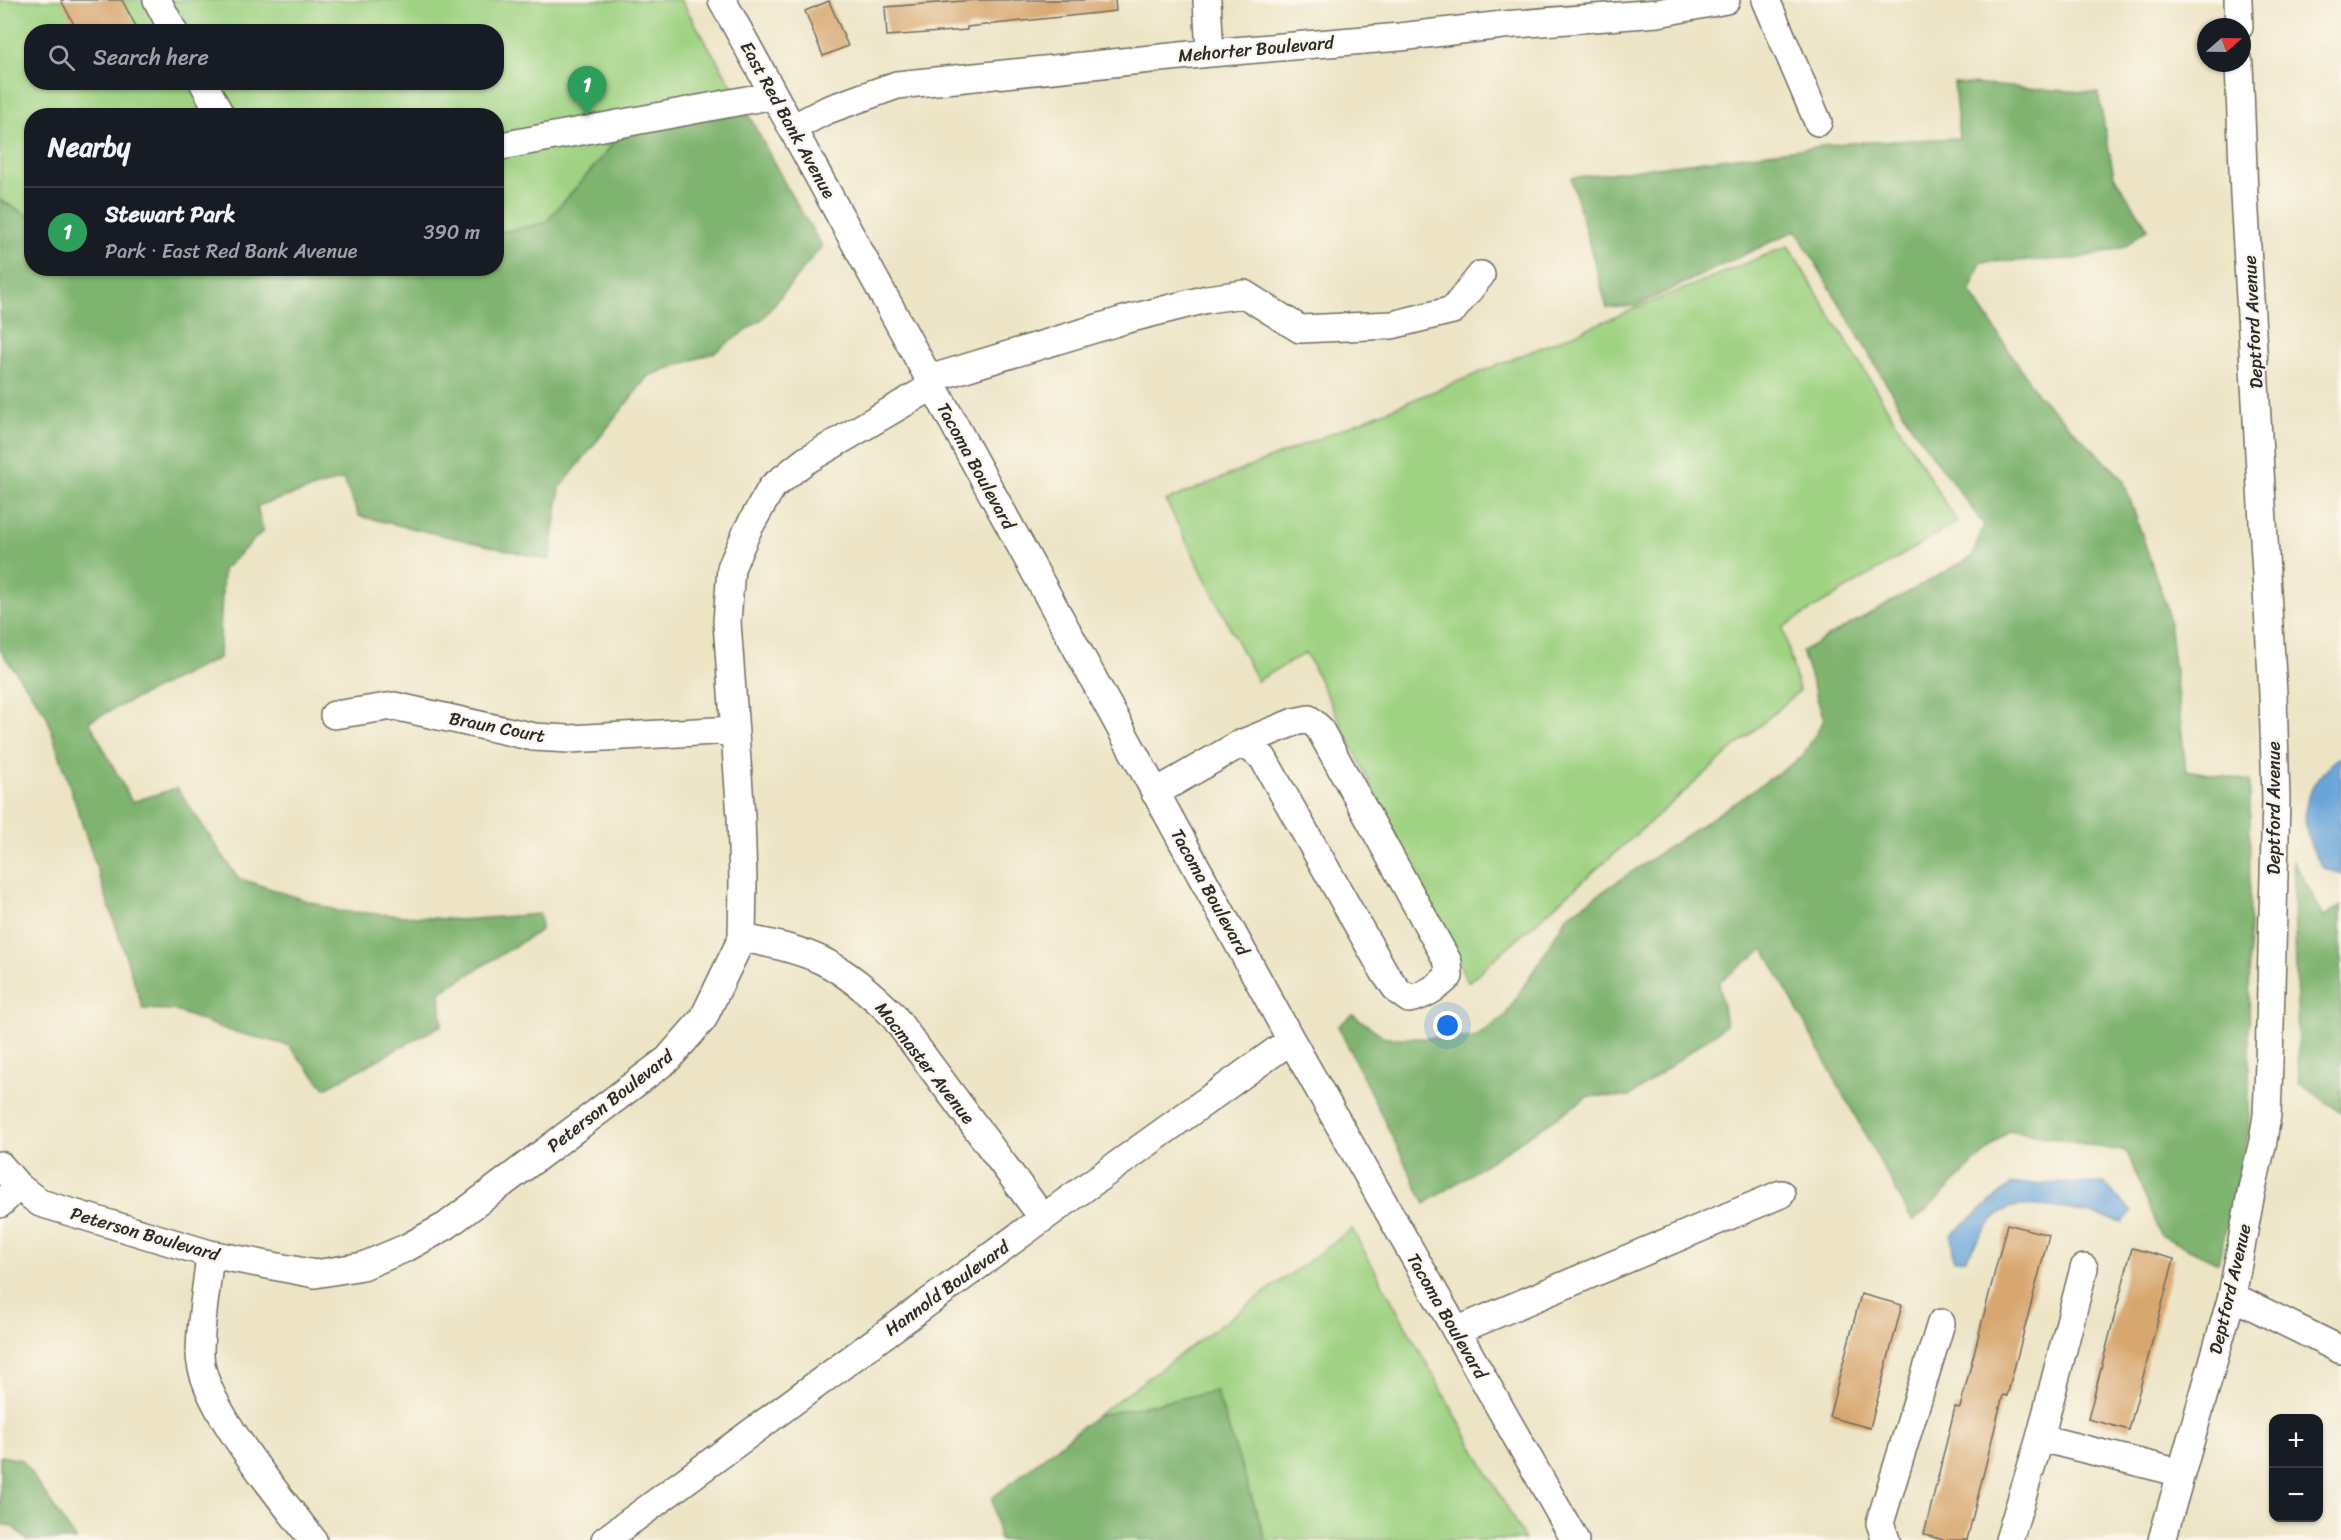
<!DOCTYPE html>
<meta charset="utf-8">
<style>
:root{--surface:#171b24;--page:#20242c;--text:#f1f3f6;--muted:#9ea1a6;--line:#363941;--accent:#0b8043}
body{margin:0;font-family:Sriracha,sans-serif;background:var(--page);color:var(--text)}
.controls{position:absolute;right:18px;bottom:18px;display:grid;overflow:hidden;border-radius:12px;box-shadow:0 2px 4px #0004}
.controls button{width:54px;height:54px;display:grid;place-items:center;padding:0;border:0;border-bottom:2px solid var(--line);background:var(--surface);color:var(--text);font:30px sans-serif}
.compass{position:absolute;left:2197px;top:18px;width:54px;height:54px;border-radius:50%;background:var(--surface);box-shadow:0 2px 4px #0004;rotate:70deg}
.you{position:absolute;left:1448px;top:1026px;width:21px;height:21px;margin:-15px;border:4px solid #fff;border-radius:50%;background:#1a73e8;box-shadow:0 0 0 9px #1a73e833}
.badge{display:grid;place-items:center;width:39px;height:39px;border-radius:50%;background:var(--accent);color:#fff;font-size:20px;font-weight:700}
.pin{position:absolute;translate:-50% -50px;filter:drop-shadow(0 2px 3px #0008)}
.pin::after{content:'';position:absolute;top:32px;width:21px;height:18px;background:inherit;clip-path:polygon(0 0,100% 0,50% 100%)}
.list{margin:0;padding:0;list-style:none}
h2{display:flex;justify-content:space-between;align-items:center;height:78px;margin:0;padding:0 24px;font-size:26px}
h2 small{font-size:20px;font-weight:400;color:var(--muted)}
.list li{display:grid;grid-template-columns:39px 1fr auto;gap:18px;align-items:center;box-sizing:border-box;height:90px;padding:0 24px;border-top:2px solid var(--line)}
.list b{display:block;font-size:22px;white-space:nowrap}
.list p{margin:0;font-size:20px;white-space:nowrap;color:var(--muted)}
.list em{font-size:20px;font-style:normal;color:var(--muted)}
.icon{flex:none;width:33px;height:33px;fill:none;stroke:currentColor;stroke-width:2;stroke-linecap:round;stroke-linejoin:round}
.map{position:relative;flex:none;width:2341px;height:1540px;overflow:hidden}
.search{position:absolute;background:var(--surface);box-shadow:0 2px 4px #0004;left:24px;top:24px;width:480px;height:66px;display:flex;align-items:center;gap:15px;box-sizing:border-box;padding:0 21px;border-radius:24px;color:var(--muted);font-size:22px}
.panel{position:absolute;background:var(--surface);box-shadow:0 2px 4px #0004;left:24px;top:108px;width:480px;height:168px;border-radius:24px}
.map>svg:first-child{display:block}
.green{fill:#9fd282;stroke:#657e56;stroke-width:1.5;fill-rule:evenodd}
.forest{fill:#7fb470;stroke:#55704e;stroke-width:1.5}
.water{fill:#69a4d9;stroke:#4a6882;stroke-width:1.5}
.building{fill:#d8a76f}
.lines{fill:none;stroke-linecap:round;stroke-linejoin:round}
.minor-casing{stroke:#6f6c61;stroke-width:30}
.minor{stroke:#fff;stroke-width:27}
.labels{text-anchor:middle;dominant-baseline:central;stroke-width:4.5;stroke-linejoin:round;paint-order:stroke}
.street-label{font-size:18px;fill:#2b2b2b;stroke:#fbf7ec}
</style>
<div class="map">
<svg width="2341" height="1540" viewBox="0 0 2341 1540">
<rect width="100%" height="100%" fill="#fbf7ec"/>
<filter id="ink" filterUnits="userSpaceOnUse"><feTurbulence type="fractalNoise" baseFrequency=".0167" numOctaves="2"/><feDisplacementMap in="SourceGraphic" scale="12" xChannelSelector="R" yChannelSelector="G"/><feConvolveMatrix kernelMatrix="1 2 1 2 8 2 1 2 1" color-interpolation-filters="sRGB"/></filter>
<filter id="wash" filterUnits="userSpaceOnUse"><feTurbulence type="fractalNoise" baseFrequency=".008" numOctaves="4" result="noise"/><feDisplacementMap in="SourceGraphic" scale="24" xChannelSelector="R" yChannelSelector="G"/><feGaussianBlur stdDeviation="1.35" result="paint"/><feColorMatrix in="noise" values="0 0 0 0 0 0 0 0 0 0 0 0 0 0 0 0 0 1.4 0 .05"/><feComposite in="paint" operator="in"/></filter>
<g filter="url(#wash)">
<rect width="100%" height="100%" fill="#ede4c5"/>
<path class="green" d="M0,0H681L743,104L625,127L601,159L545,223L497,233L496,116H32L31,217L0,200ZM32,32H496V82H32Z
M1788,246L1957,522L1783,627L1799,691L1468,982L1306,653L1257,681L1166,501Z
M1352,1229L1525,1540H1266L1216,1391L1096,1416Z"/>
<path class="forest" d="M1954,83L2098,93L2114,176L2148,228L2125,247L2075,259L1981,262L1970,291L2038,395L2123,479L2168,612L2186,770L2250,781L2249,1132L2218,1263L2160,1235L2127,1152L2009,1130L1913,1222L1764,949L1719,982L1726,1025L1629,1097L1589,1096L1425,1204L1338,1026L1353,1015L1386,1038H1474L1505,1016L1568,915L1802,757L1824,720L1802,651L1972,557L1984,525L1912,427L1796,230L1636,306L1607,308L1571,178L1846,143L1959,138Z
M743,104L790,193L822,246L762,319L715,352L648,376L560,488L550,560L359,516L343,479L257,506L263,531L223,570L219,658L89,721L132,802L177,788L238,878L338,911L460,920L540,914L541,930L440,992L442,1025L325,1088L288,1045L230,1031L173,1010L143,1009L46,714L0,650V200L31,217L32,268H496L497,233L545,223L601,159L625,127Z
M2293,860L2324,917L2341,905V1112L2299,1083Z
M1216,1391L1266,1540H999L992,1498L1096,1416Z
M0,1456L22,1460L76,1540H27L12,1526L0,1524Z"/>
<path class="water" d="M2341,756V874L2323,868C2295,825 2300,787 2341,756Z
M2104,1183L2132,1212L2123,1222C2095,1214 2039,1201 2012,1207C1993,1212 1975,1244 1966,1259L1954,1260L1951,1235L2012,1184Z"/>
<g id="blocks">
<path class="building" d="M61,0H122L139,32H78Z
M976,0H1115L1116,11L967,27V30L887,36L885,7Z
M829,1L848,46L823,56L805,11Z
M2007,1224L2049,1235L2007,1396L2003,1395L1967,1540H1944L1924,1535L1955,1407L1960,1408Z
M2132,1248L2174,1259L2129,1430L2088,1419Z
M1861,1294L1902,1305L1870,1428L1829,1417Z"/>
</g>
</g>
<g filter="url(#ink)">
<use href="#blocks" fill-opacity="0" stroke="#6f6c61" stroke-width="1.5"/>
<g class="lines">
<g class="minor-casing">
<path id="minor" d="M157,0L174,32
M722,0L1291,1040L1575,1540
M1207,0L1210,53
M1766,0L1818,122
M2238,0L2239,27
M203,82L221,116
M792,128L827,110L897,85L1210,53L1400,37L1503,25L1658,13L1726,0
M496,147L774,95
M929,379L1124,320L1207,299L1244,294L1300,329L1392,325L1453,310L1481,275
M334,715L394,706L534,737L569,739L733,730
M1155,793L1238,745L1249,747L1263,758L1386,975L1398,991L1409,999C1425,996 1438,987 1449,976L1448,962L1319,728L1309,719L1294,722L1238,745
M742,938C814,951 839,963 892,1014L1043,1218
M0,1165L18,1186L40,1203L210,1254L315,1274L363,1266L406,1248L446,1226L668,1059L703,1019L742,938L743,881L741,817L727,622L731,568L748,529L772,487L805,461L933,386
M0,1204L18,1186
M210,1254C207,1286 200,1322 200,1354C200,1404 282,1499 313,1540
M2084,1268L2040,1438L2181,1473
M2232,1296L2341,1350
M1456,1331L1781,1194
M605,1540L1043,1218L1291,1040
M1886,1540L1880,1523L1941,1323
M2009,1540L2040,1438
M2162,1540L2232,1296L2251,1193L2263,1141L2267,1115L2269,1063L2276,800L2273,694L2244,195L2239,63"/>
</g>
<use href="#minor" class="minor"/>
</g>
</g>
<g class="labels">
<g class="street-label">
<text transform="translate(1256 49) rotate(-5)">Mehorter Boulevard</text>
<text transform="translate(788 120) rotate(61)">East Red Bank Avenue</text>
<text transform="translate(2253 322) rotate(-93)">Deptford Avenue</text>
<text transform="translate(976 466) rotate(61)">Tacoma Boulevard</text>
<text transform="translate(497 727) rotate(11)">Braun Court</text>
<text transform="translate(2274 808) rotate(-90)">Deptford Avenue</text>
<text transform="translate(1210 892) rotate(61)">Tacoma Boulevard</text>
<text transform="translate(925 1063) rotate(52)">Macmaster Avenue</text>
<text transform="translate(610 1101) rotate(-38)">Peterson Boulevard</text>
<text transform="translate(145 1234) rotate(16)">Peterson Boulevard</text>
<text transform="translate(947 1288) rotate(-36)">Hannold Boulevard</text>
<text transform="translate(2230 1289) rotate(-77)">Deptford Avenue</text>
<text transform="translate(1447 1316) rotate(60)">Tacoma Boulevard</text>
</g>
</g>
</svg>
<div class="controls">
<button>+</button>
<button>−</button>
</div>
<svg class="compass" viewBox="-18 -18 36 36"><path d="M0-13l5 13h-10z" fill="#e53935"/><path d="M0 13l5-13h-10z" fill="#9ea1a6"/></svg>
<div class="you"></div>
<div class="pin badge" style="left:587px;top:116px;background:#2e9e5b">1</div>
<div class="search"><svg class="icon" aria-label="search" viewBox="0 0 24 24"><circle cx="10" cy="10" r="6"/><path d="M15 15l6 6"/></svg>Search here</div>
<section class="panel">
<h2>Nearby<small></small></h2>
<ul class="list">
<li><span class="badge" style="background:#2e9e5b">1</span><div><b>Stewart Park</b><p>Park · East Red Bank Avenue</p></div><em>390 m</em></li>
</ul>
</section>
</div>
